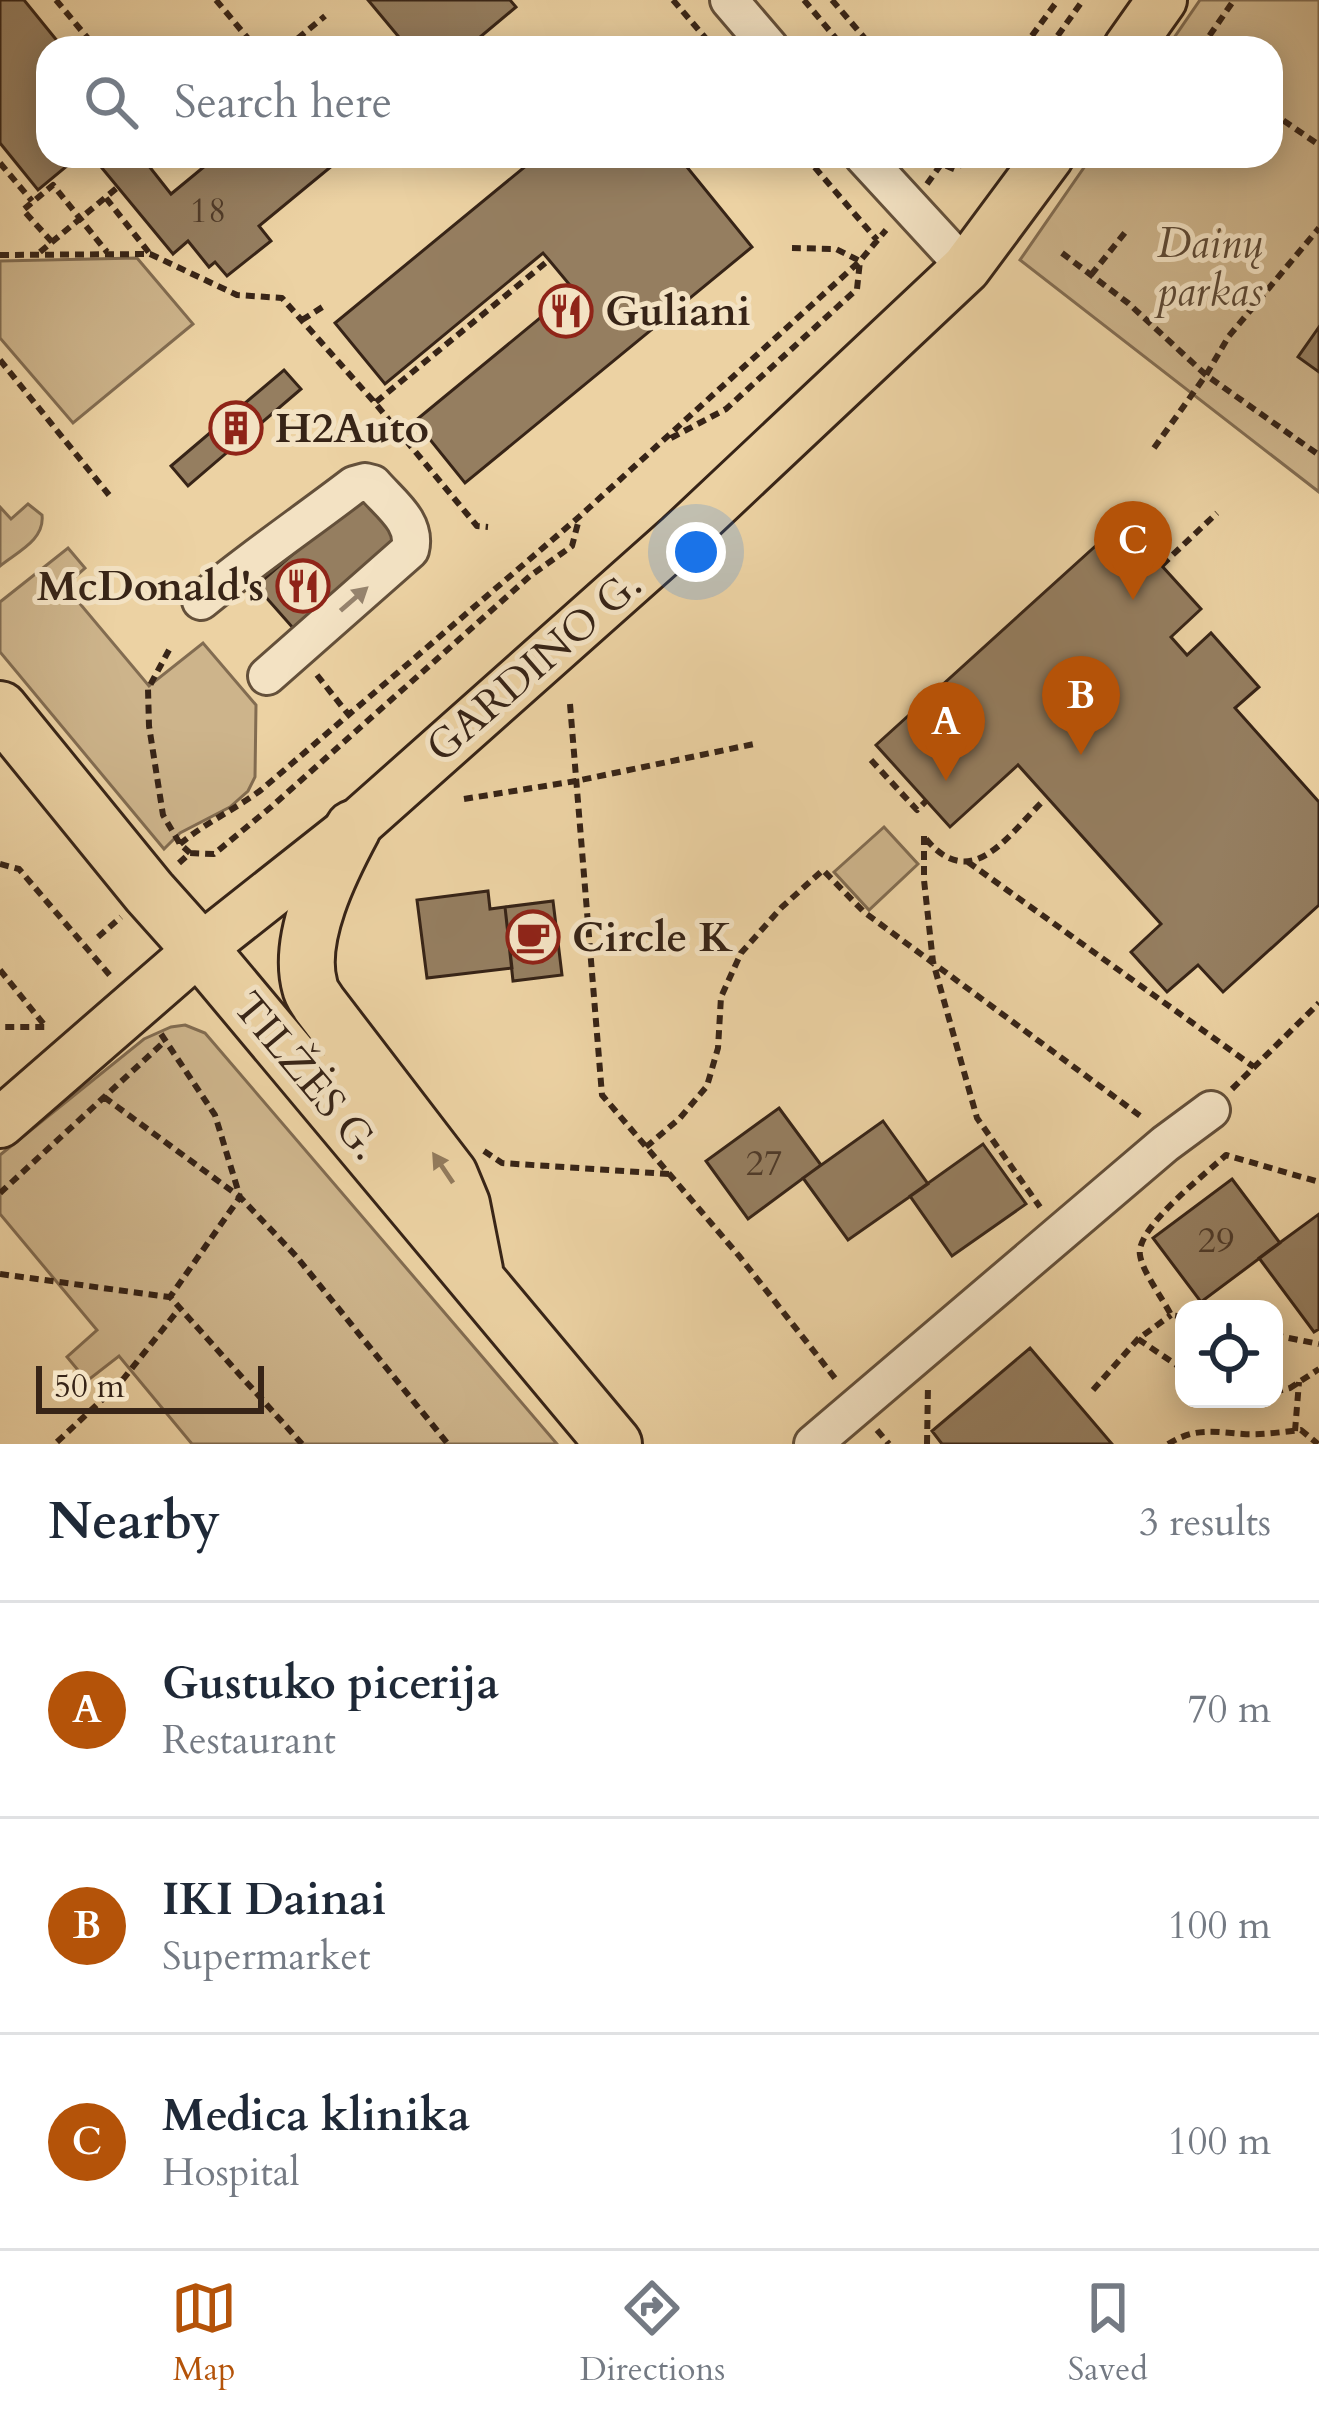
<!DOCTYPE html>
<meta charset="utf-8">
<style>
:root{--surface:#fff;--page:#f6f6f7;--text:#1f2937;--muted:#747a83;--line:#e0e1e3;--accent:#b45309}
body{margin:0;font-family:Cardo,serif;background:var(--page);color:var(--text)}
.controls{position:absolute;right:36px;bottom:36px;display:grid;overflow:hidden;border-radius:24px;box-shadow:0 6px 30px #0003}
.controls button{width:108px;height:108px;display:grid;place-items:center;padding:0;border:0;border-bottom:3px solid var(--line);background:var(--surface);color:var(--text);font:60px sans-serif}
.scale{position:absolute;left:36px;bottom:30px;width:228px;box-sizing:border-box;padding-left:12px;border:6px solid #372417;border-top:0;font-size:33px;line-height:42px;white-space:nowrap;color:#372417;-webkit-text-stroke:9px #f3e2c3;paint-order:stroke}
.you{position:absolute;left:696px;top:552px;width:42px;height:42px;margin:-30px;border:9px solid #fff;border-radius:50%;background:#1a73e8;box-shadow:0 0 0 18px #1a73e833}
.badge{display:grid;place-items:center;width:78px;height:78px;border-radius:50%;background:var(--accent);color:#fff;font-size:39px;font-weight:700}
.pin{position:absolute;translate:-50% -99px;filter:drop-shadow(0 3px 6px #0008)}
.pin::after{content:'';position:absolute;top:63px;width:42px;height:36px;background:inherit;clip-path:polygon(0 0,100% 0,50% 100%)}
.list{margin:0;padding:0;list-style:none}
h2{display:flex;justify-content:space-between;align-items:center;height:156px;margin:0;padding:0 48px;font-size:51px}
h2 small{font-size:39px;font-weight:400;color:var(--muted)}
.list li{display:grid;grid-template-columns:78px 1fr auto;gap:36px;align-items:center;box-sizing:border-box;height:216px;padding:0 48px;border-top:3px solid var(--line)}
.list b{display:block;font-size:45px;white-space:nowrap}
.list p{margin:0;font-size:39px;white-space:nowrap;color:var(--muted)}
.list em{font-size:39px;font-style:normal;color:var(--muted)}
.icon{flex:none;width:66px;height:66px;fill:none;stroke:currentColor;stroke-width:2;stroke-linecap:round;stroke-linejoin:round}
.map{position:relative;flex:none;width:1319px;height:1444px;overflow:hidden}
.search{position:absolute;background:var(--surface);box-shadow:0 6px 30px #0003;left:36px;right:36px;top:36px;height:132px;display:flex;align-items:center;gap:30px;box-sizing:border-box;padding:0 42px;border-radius:36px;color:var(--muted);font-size:45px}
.sheet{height:804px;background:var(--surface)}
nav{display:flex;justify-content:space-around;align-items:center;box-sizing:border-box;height:168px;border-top:3px solid var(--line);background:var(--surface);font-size:33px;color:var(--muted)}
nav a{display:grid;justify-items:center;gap:6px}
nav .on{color:var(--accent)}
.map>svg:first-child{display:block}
.green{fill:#cdb48b;stroke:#826c51;stroke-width:3}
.building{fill:#957e60;stroke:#372417;stroke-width:3}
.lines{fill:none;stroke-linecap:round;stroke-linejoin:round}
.minor-casing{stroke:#64503a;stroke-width:42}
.major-casing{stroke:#372417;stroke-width:54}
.highway-casing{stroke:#372417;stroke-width:60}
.path{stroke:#372417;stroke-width:6;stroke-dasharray:9 6;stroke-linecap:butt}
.minor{stroke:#f3e2c3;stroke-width:36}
.major{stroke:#ecd2a3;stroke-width:48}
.highway{stroke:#ecd2a3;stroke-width:54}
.oneway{fill:#95836d}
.oneway2{fill:#927b5d}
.labels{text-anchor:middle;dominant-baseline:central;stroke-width:10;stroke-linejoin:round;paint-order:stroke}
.number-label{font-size:36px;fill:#4e3a29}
.park-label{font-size:42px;font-style:italic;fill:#5c4834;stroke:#f3e2c3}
.poi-label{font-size:42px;font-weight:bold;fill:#372417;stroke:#f3e2c3;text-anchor:start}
.street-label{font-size:42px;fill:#372417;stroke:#f3e2c3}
</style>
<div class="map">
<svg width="1319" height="1444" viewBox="0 0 1319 1444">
<rect width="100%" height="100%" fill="#ecd2a3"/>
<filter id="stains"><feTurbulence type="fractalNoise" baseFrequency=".00167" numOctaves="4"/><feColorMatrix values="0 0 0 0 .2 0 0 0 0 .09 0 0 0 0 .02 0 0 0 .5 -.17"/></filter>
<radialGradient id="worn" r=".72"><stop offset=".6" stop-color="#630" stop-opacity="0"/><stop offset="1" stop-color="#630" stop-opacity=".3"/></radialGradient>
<path class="green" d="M1200,0H1319V492L1020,260L1092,156H1271V48H1167Z
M137,258L193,324L73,423L0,338V261Z
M28,504L42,515C45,540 17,552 0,566V507L11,519Z
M68,548L85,568L65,586L149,686L203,643L256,705L255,777L248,791L230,807L180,833L164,849L0,652V602Z
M884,827L918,864L869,910L834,872Z
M185,1025L205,1033L557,1444H192L119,1356L87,1381L67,1357L97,1330L0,1214V1155L144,1039L171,1027Z"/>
<path class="building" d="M0,0H24L63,48H48V156H79L38,190L0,143Z
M368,0H510L516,7L467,48H408Z
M92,156H141L171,194L217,156H344L259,226L271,241L227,276L215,262L209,267L188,241L173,254Z
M538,156H678L752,247L465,483L415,421L574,290L549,260L543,253L385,384L335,323Z
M1319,327V372L1298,357Z
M284,370L301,389L188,486L171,466Z
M362,494L399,536L293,628L256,586Z
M1122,522L1201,609L1171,637L1187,655L1211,633L1259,687L1235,708L1319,802V905L1223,992L1198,965L1167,992L1131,952L1161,924L1018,765L950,827L876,745Z
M488,891L490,909L505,907L512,968L427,978L417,900Z
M553,901L562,975L513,981L505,907Z
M779,1108L821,1165L748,1219L706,1161Z
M883,1121L928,1184L848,1240L803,1178Z
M983,1144L1026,1204L952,1256L910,1196Z
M1232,1179L1280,1243L1201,1302L1153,1238Z
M1319,1214V1329L1314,1332L1259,1258Z
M1030,1348L1112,1444H942L932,1431Z"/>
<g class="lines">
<g class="minor-casing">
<path id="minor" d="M729,0L770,48
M863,156L966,268
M201,601C250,560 303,524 354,485L365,482L373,484C390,504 417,522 410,550L267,676
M813,1444L1165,1144L1211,1110"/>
</g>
<g class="major-casing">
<path id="major" d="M1128,48L1162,0
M0,1123L200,949L353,828L679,538L966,268L1049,156"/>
</g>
<g class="highway-casing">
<path id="highway" d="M0,709L149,892L200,949L614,1444
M353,828C331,869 296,938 310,987C311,993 316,999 319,1004L450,1175L462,1204L475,1270"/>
</g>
<path class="path" d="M56,0L96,48
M216,0L256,48
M673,0L714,48
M804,0L844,48
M832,0L873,48
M286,48L325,16
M1023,48L1058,0
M1049,48L1083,0
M1201,48L1234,0
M1271,112L1319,145
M805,156L877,240
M935,156L942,164L956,170L967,156
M0,163L32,201
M147,164L156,156
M927,184L947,156
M106,198L150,254
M52,242L23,210L53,185L107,252
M40,252L118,187
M1062,253L1128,303L1206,375L1319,455
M0,255L150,254L237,295L282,298L375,403L477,526L488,527
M1091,275L1127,230
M302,320L324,306
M0,360L109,495
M376,402L549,260
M671,438L726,409L857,289L860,261L836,249L792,248
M1154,448L1206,375L1229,336L1319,228
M1162,565L1217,513
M169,650L148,689L149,726L163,815L180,844L190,853
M317,675L348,714
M570,704L602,1095L740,1257L838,1382
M871,760L917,810L926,801
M464,799L576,781L754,744
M924,836V880L933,962L977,1118L1040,1207
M926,839C971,893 1007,837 1042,802
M180,844C205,823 234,810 261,790L580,516L860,261L886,230
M968,862L1254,1067
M179,863L190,853L214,854L271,807L530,576L572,546L579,519
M0,864L19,869L113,979
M98,937L121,917
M0,970L46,1027H0
M161,1034L215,1115L240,1197L296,1256L448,1444
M1232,1089L1319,1003
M104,1097L240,1197L170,1297L302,1444
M646,1147L680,1118L707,1086L718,1048L721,997L741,953L782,907L823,870L864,912L1143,1118
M484,1151L502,1163L669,1174
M0,1193L165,1041
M0,1274L169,1297
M1184,1317L1171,1315C1163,1299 1142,1271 1140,1255C1135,1228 1207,1173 1226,1155L1319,1182
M1274,1335L1319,1344
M1138,1339L1184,1370
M1093,1390L1138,1339L1171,1315
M1274,1392L1290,1388L1319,1369
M877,1430L889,1444
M1295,1431L1299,1382
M57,1442L121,1382L179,1309
M927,1444L928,1385
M1168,1444C1196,1427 1213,1432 1243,1434C1262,1435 1282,1432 1301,1430L1318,1444"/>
<use href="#minor" class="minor"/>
<use href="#major" class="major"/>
<use href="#highway" class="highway"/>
</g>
<defs><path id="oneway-solid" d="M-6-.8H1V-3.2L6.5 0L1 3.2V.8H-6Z" transform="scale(3)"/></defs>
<use class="oneway" href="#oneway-solid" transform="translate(354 599) rotate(-41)"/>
<use class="oneway2" href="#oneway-solid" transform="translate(443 1168) rotate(-124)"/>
<defs>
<g id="restaurant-ring" transform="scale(2.7)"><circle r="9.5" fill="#f3e2c3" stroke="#8f2418" stroke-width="1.5"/><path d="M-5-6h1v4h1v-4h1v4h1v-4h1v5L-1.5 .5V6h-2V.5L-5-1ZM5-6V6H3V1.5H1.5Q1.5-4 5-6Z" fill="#8f2418"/></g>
<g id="building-ring" transform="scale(2.7)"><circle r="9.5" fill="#f3e2c3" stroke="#8f2418" stroke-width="1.5"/><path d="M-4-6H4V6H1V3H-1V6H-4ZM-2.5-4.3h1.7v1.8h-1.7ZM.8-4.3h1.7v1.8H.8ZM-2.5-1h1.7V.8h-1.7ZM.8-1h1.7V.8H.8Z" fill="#8f2418"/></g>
<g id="cafe-ring" transform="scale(2.7)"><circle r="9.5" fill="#f3e2c3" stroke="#8f2418" stroke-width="1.5"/><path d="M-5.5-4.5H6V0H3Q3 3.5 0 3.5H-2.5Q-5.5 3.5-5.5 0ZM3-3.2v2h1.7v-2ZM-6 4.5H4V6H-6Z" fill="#8f2418"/></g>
</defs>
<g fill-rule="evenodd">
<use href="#restaurant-ring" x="566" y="311"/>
<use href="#building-ring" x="236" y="428"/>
<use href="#restaurant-ring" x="303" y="586"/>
<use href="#cafe-ring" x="533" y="937"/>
</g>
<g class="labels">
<g class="number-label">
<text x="208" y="210">18</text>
<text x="764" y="1163">27</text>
<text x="1216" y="1240">29</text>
</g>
<g class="park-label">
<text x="1210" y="243">Dainų<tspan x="1210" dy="48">parkas</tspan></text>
</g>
<g class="poi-label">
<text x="605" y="311">Guliani</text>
<text x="275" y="428">H2Auto</text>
<text x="264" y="586" text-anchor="end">McDonald's</text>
<text x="572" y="937">Circle K</text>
</g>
<g class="street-label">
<text transform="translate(534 666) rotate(-41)">GARDINO G.</text>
<text transform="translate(307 1076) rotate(50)">TILŽĖS G.</text>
</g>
</g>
<rect width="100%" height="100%" filter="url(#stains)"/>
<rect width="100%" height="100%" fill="url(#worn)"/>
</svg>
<div class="controls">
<button><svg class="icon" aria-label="locate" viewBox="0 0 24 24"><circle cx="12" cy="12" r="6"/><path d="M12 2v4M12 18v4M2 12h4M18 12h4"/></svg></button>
</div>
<div class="scale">50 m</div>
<div class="you"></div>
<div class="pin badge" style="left:946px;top:781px">A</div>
<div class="pin badge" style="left:1081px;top:755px">B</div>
<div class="pin badge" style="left:1133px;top:600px">C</div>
<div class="search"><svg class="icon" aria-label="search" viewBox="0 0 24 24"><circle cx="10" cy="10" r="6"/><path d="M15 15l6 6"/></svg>Search here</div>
</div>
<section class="sheet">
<h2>Nearby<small>3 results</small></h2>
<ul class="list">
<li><span class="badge">A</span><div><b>Gustuko picerija</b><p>Restaurant</p></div><em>70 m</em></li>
<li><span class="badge">B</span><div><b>IKI Dainai</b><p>Supermarket</p></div><em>100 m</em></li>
<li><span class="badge">C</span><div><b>Medica klinika</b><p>Hospital</p></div><em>100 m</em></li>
</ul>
</section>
<nav>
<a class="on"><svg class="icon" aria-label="map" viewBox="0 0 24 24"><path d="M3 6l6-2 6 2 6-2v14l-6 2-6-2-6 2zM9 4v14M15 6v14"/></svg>Map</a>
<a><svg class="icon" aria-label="directions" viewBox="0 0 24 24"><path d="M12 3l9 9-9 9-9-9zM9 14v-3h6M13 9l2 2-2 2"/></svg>Directions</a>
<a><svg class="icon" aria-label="saved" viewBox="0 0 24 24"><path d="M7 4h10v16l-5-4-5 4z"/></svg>Saved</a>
</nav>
